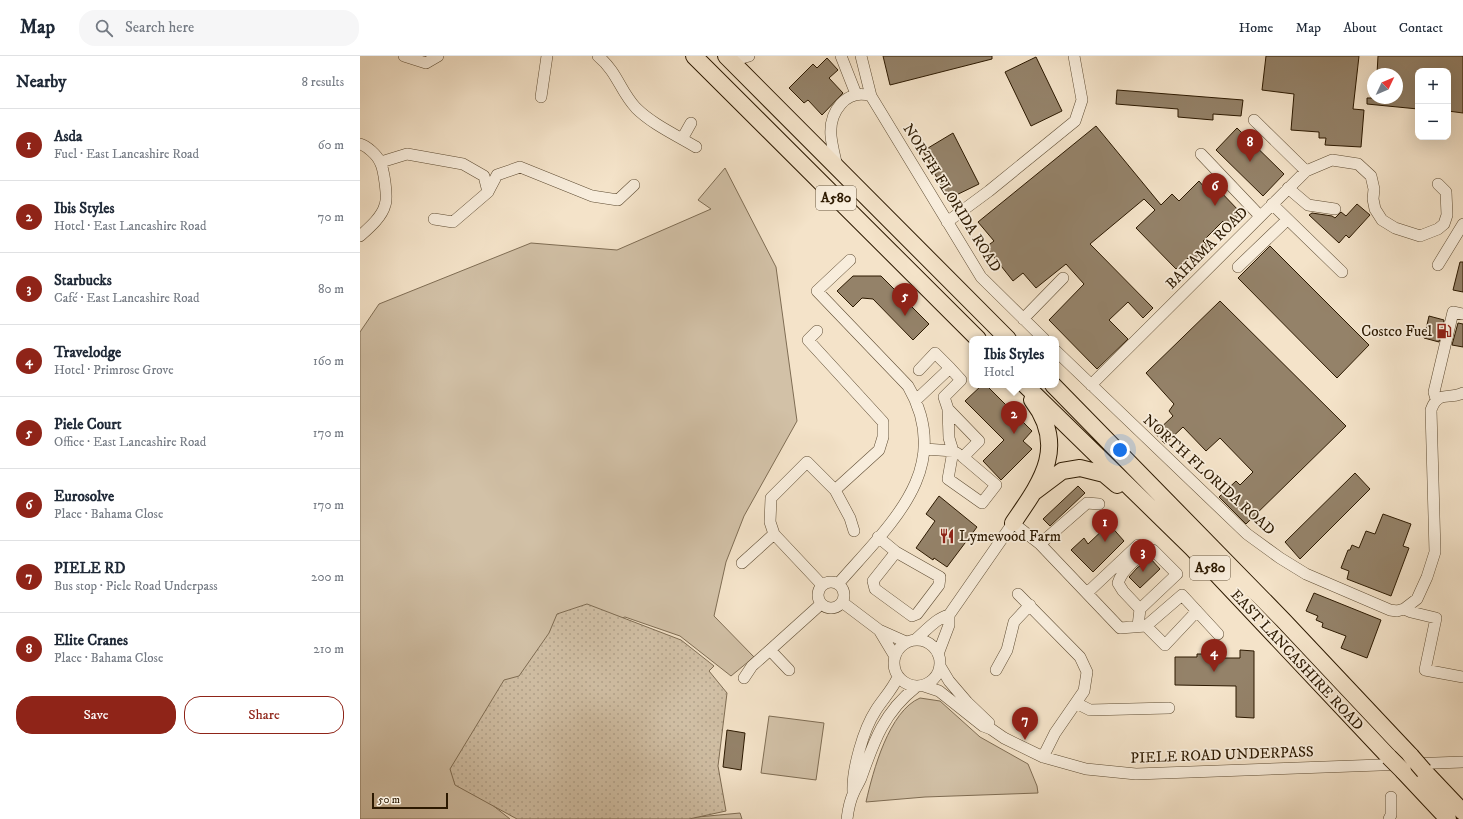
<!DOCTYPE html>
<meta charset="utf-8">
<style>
:root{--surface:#fff;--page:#f6f6f7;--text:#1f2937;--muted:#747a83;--line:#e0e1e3;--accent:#8f2418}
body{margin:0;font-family:"IM FELL DW Pica",serif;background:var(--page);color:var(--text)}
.controls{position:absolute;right:12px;top:12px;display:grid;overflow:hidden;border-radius:8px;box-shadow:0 4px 16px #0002}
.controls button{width:36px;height:36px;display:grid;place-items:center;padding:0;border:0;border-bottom:1px solid var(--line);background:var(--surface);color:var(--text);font:20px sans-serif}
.compass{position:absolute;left:1007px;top:12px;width:36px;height:36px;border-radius:50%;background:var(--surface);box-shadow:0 4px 16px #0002;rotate:46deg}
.scale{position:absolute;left:12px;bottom:10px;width:76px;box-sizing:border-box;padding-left:4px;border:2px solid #2c1901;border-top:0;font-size:11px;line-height:14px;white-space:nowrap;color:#2c1901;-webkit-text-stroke:3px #f8eddc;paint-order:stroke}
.you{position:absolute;left:760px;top:394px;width:14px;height:14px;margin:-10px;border:3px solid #fff;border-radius:50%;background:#1a73e8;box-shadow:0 0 0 6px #1a73e833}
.badge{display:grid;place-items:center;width:26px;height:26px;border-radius:50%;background:var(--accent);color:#fff;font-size:13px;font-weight:700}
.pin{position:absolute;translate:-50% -33px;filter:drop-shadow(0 1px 2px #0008)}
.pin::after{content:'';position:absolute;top:21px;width:14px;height:12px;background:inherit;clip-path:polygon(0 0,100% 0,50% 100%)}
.popup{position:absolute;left:609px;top:280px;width:90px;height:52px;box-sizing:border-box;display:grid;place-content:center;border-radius:8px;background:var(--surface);filter:drop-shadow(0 1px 3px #0005);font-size:13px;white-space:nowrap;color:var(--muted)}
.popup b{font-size:15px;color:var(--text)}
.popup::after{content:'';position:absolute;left:50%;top:100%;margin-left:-8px;border:8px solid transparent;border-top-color:var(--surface)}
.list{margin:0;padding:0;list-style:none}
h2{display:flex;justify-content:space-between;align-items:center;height:52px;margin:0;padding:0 16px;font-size:17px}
h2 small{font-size:13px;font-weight:400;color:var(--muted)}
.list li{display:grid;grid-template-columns:26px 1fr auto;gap:12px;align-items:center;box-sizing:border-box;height:72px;padding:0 16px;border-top:1px solid var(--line)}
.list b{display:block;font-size:15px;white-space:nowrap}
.list p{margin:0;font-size:13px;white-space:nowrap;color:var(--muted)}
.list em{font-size:13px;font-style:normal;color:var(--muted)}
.actions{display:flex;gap:8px;padding:12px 16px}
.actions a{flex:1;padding:9px 0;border:1px solid var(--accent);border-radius:16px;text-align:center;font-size:14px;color:var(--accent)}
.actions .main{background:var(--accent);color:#fff}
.icon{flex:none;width:22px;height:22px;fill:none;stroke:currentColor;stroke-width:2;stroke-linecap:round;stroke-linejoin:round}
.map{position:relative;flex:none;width:1103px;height:763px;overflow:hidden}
header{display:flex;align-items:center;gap:24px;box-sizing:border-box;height:56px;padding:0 20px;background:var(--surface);border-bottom:1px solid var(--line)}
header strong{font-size:19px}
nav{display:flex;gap:22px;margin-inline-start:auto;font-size:14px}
.search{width:280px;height:36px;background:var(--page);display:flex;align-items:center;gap:10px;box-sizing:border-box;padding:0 14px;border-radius:16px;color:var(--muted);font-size:15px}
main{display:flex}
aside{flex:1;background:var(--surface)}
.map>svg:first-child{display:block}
.grass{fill:#d2c1a7;stroke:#7f6d54}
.park{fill:url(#park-dots);stroke:#7f6d54}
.building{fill:#948269;stroke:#2c1901}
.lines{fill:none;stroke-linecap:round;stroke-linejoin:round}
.minor-casing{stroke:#5e4c33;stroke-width:12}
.highway-casing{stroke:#2c1901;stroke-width:18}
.minor{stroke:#f8eddc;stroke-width:11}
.highway{stroke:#f4e3c9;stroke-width:16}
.highway-bridge-casing{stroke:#2c1901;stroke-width:18;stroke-linecap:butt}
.highway-bridge{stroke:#f4e3c9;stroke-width:16}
.labels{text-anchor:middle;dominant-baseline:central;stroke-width:3.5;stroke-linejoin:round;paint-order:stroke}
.shield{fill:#f8eddc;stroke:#695943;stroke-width:1}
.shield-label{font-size:14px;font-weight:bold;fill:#2c1901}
.street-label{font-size:15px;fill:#2c1901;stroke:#f8eddc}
.poi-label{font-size:15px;fill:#2c1901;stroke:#f8eddc;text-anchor:end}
</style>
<header>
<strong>Map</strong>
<div class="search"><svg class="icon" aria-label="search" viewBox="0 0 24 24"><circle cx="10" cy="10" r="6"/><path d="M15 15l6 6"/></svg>Search here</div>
<nav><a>Home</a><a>Map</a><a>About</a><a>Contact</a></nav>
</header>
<main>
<aside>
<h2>Nearby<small>8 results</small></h2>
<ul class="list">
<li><span class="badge">1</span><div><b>Asda</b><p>Fuel · East Lancashire Road</p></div><em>60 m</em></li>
<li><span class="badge">2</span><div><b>Ibis Styles</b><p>Hotel · East Lancashire Road</p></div><em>70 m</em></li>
<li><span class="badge">3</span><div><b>Starbucks</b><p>Café · East Lancashire Road</p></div><em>80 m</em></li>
<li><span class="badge">4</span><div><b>Travelodge</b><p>Hotel · Primrose Grove</p></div><em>160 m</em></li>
<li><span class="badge">5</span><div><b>Piele Court</b><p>Office · East Lancashire Road</p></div><em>170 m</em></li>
<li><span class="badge">6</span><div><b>Eurosolve</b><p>Place · Bahama Close</p></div><em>170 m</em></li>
<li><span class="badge">7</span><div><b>PIELE RD</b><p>Bus stop · Piele Road Underpass</p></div><em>200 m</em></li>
<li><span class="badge">8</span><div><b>Elite Cranes</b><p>Place · Bahama Close</p></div><em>210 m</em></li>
</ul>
<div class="actions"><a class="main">Save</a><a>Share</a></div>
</aside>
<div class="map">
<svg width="1103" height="763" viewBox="0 0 1103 763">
<defs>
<pattern id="park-dots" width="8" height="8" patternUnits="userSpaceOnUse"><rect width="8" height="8" fill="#d2c1a7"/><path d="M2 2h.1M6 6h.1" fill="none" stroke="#b4a58e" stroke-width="1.8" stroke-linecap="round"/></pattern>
</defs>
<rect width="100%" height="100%" fill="#f4e3c9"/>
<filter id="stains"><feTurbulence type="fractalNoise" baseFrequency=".005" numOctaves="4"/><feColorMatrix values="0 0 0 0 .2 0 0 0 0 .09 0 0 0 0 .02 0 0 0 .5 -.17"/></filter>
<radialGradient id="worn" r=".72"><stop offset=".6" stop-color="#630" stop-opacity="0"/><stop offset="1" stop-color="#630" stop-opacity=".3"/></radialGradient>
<path class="grass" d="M365,112L416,211L437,365L384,460L366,506L354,560L394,601L371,620L320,580L265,561L225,575L121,740L150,763H0V276L19,248L171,187L257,194L351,153L338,144Z
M560,642L580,645L620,681L668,708L677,730L678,737L565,741L506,746C513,715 529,655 560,642Z
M409,660L464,667L456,724L401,717Z
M380,757L382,763H317Z"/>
<path class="park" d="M227,548L321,584L354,610L349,615L367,637L358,710L366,755L329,763H157L95,729L90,713L144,624L159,620L189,577L197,558Z"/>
<path class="building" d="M523,0H632V3L530,29Z
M906,0H999L993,53L1004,54L1001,91L965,89L966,82H959V76L931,74L934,38L902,34Z
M1018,0H1103V57L1088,55V15H1058V53L1007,48V42H1037V18H1017Z
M676,1L702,55L671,70L645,16Z
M467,2L478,14L469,22L483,37L462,59L448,44L444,47L429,32L453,8L457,12Z
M757,34L883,44L881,60L853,58V64L818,61V53L756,48Z
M736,70L801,149L812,138L819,145L839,125L844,131L853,122L859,128L856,131L881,157L868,170L863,165L843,185L848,190L832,206L828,202L816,213L776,172L795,154L784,143L730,188L793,252L783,262L768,246L749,264L768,283L737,313L689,264L724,228L706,208L676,232L663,217L653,225L626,191L634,185L618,166Z
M877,72L924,118L903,140L856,94Z
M593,77L619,128L588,143L563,95Z
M997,148L1010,159L989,182L986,179L979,187L949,159L952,157L972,160L975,162L981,156L986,160Z
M910,190L1009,289L977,322L878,222Z
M1100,206H1103V236L1093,234Z
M493,220H521L569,268L553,284L513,243L502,242L493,251L477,235Z
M860,245L986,370L886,468L859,441L876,425L880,429L893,416L860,382L846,395L823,371L805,388L795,377L813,360L809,355L814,348L786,317Z
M1069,260L1084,264L1079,286L1064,282Z
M1098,267L1103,268V291L1092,289Z
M622,329H626L672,375L663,385L672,393L641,424L623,405L644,384L605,345Z
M995,417L1010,433L940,503L925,486Z
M718,430L725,437L690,470L683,463Z
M579,440L617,471L587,511L574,502L573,504L556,492L575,465L566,458Z
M1023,458L1051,468L1043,490L1049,492L1031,540L987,523L989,515L981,512L988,494H990L992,489L999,492L1006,475L1015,478Z
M749,468L764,485L733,516L711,494L724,482L728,488Z
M790,502L800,513L780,532L769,521L777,512Z
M954,537L1021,564L1007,602L981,592L986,580L962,571L963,567L956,564L958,560L946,555Z
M880,594L894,595V662L876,661V630L815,629V601H837V598H852V602H880Z
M367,674L385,677L381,714L363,711Z"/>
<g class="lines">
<g class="minor-casing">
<path id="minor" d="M44,0L66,7L78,0
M238,0C258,17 260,35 276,52C292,68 316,79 336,91
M481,0L496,38
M501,0L511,40L621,221L684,283
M371,5L389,0
M181,41L187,0
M894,64L946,115
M322,83L331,67
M0,88C7,90 17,99 20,106C24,113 28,142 25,149C22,161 9,172 0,180
M841,98L900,160
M21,106L47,98L103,108L124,120L128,136L137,119L160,111L232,140L258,144L274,129
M477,111C475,101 472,90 471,80C469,56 486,32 511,40
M928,132L948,149L975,153
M912,148L982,216
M74,163L93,166L128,136
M587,166L629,135L715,65L722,44L714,0
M1078,209L1103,168
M878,211L927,164
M663,263L703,222
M457,275L448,284L523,366V381L519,394L475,434L447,406L411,442L410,466L414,478L462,529
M696,295L887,478L920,502L946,518L1030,554L1037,555L1044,553L1057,543L1067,521L1075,496L1071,354C1078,334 1088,344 1103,337
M559,314L575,297L590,312
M731,329L946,115L972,104L998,108L1011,120L1014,133L1013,143L1015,153L1022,164L1035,172L1060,180L1078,173L1084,168L1087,159L1086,136L1078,128
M1076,343L1074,336L1093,256L1103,258
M556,344L590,312L601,324L584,341L588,353L619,385L603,401L636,429L622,447L588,423L593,395L565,393
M588,353L589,382L593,395L598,398
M475,434L490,462L494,475
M518,481L536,496L580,521L579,529L557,558L552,560L515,533L513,525L536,496
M680,488L727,447L739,448
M382,507L414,478
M458 539a13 13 0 1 1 26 0a13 13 0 1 1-26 0Z
M478,528C529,469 596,413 548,330L457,235L490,204
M727,537L778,489
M658,538L720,601L727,616L724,635L695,677L683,701
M482,546L519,574L546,586
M1044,553L1051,556L1076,562L1065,614L1103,621
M778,570L780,553L817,518L793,494C780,497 762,514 758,527L763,535L780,553
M786,570L805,589L837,555
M519,574L534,599
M534 607a23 23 0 1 1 46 0a23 23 0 1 1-46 0Z
M555,584C566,575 576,562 589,559
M578,598L589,569V559L653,467L680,488L760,572L786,570L822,539L858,578
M580,610L589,625L607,646L629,667
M429,614L410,594L461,548
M636,614L647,594L654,566L670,549
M384,622L392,610L410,594
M564,630L579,635L623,670L631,673L644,682L683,701L726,713L776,718L1103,706
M716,647L730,654L809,652
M493,736C492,714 503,674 516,654C523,643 532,634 538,621
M487,763C488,755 490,744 494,736C496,731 499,727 501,722C514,685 524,656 556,631
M1029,763L1031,759V741"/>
</g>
<g class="highway-casing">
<path id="highway" d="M334,0L618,283
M366,0L648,283
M665,329L832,492L1029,701
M693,329L923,564L1051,700
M674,436L702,415L720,412L744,418L757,429
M653,467C681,426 708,391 672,344
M1043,715L1088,763
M1064,715L1103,756"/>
</g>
<use href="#minor" class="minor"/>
<use href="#highway" class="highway"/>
<g class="highway-bridge-casing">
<path id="highway-bridge" d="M1051,700L1064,715
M1029,701L1043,715"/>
</g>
<use href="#highway-bridge" class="highway-bridge"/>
</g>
<defs>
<g id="fuel-bare" transform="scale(1.2)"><path d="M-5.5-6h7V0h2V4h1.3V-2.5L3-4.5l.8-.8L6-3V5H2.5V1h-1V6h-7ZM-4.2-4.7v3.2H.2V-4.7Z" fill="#8f2418" stroke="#f8eddc" stroke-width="2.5" paint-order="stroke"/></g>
<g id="restaurant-bare" transform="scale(1.2)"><path d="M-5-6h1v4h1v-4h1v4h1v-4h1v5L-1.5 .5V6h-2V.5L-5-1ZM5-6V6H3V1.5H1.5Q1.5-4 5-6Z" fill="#8f2418" stroke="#f8eddc" stroke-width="2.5" paint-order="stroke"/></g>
</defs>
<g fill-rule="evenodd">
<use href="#fuel-bare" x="1084" y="275"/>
<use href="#restaurant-bare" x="587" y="480"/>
</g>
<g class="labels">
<g class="shield">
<rect x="456" y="130" width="40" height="24" rx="3"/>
<rect x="830" y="500" width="40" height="24" rx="3"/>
</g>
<g class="shield-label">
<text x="476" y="142">A580</text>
<text x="850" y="512">A580</text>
</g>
<g class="street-label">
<text transform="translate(592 142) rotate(58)">NORTH FLORIDA ROAD</text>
<text transform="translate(847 192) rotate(-45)">BAHAMA ROAD</text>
<text transform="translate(849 419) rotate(42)">NORTH FLORIDA ROAD</text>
<text transform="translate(937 604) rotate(47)">EAST LANCASHIRE ROAD</text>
<text transform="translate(862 699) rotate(-2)">PIELE ROAD UNDERPASS</text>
</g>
<g class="poi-label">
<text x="1072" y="275">Costco Fuel</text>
<text x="599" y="480" text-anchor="start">Lymewood Farm</text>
</g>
</g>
<rect width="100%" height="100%" filter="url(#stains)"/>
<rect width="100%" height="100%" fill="url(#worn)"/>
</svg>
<div class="controls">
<button>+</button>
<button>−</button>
</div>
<svg class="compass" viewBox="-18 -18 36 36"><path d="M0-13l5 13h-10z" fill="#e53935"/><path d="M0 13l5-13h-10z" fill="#747a83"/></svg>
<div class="scale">50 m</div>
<div class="you"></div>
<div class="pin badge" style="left:745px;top:486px">1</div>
<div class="pin badge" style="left:654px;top:378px">2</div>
<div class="popup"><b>Ibis Styles</b>Hotel</div>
<div class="pin badge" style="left:783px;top:516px">3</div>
<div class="pin badge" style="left:854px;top:616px">4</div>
<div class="pin badge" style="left:545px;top:260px">5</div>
<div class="pin badge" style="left:855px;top:150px">6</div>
<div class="pin badge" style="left:665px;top:684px">7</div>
<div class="pin badge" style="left:890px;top:106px">8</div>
</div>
</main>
